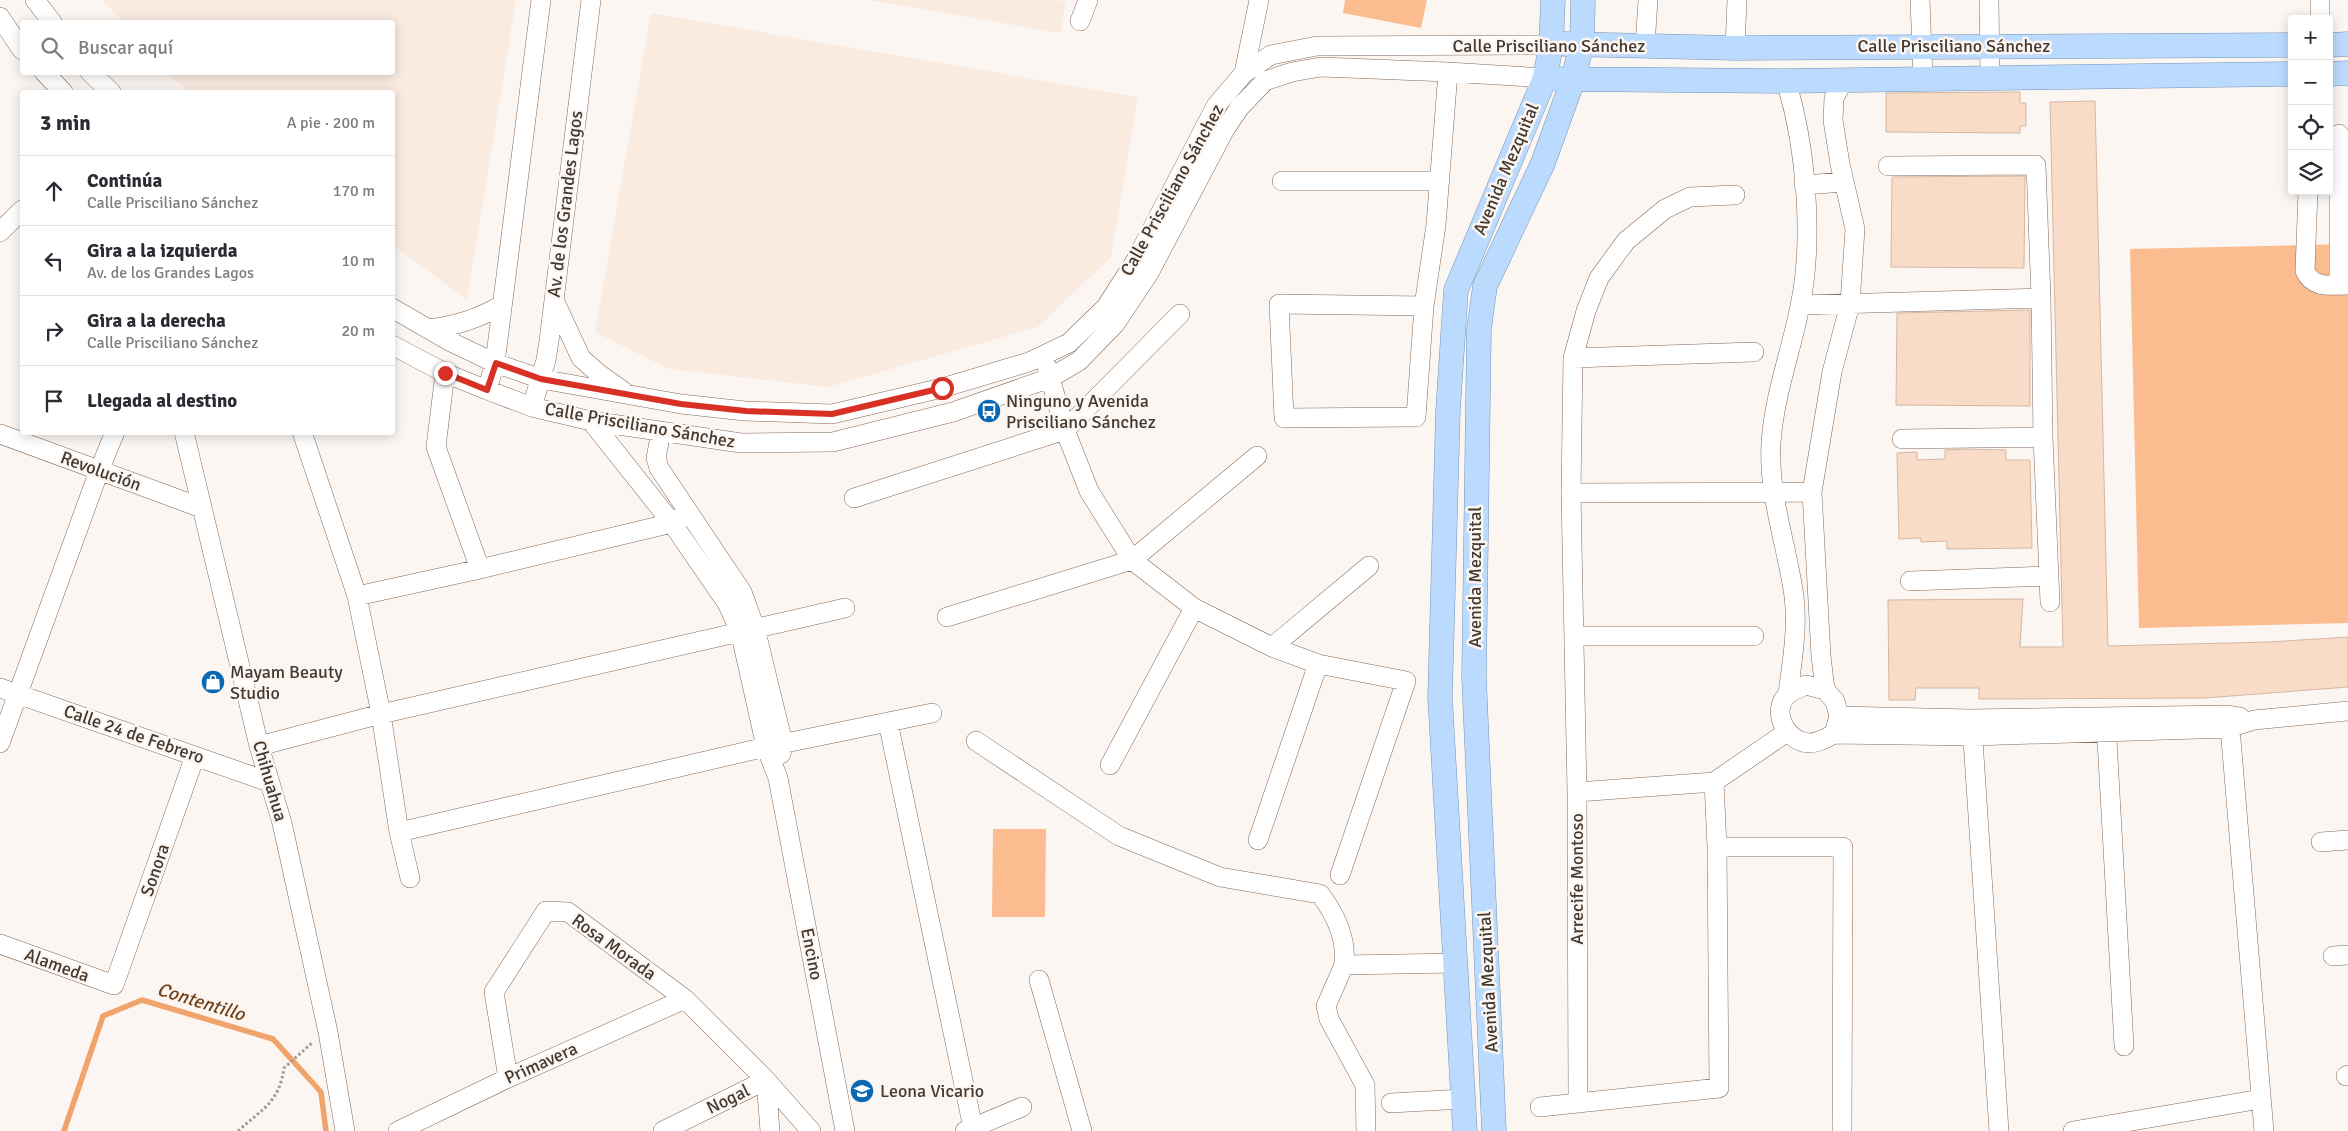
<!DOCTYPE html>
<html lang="es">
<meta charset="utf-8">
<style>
:root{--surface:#fff;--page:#f7f7f7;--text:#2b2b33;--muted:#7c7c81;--line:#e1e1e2}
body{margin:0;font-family:Signika,sans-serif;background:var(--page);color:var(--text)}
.controls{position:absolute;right:15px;top:15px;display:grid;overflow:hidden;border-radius:5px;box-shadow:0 2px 12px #0003}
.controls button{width:45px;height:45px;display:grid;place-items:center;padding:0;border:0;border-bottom:1px solid var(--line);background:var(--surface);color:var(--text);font:25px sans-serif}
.stop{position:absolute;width:15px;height:15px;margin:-11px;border:4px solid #d93025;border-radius:50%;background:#fff}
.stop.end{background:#d93025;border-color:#fff;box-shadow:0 1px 5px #0008}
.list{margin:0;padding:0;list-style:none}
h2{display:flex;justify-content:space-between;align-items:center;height:65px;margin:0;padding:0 20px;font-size:21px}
h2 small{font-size:16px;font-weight:400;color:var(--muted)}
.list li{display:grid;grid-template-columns:32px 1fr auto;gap:15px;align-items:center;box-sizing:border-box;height:70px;padding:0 20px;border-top:1px solid var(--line)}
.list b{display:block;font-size:19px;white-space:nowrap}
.list p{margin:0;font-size:16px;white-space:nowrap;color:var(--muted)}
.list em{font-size:16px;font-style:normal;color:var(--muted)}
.icon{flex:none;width:28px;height:28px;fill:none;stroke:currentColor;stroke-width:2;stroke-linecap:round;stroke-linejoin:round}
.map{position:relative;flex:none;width:2348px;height:1131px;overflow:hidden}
.search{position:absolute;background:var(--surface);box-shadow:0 2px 12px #0003;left:20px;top:20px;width:375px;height:55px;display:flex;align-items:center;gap:12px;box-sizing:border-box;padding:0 18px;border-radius:5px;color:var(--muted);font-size:19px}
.panel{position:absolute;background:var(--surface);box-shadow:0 2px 12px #0003;left:20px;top:90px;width:375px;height:345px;border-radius:5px}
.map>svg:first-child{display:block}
.built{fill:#faebe1}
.green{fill:#fbbc90}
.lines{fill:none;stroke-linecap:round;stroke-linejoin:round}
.stream{stroke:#f0a36a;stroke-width:5.5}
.building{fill:#f9dcc7;stroke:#d3b7a3}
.minor-casing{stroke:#836957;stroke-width:20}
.major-casing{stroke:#7393b5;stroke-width:25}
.path{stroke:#a29993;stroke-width:3;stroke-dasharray:2.5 2.5;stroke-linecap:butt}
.minor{stroke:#fff;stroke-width:19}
.major{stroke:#bbdbfe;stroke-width:24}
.route{stroke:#d93025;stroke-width:6}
.labels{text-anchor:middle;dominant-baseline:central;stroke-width:5;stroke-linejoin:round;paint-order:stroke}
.street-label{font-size:18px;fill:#443930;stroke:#fcf6f2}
.poi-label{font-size:18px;fill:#443930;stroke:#fcf6f2;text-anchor:start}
.water-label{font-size:19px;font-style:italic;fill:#744219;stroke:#fcf6f2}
</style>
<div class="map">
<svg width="2348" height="1131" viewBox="0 0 2348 1131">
<rect width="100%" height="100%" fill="#fcf6f2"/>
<path class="built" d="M103,0H516L467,300L393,245L392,92H189L167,73L392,72V22H123Z
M868,0H1056L1066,2L1060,33Z
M651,13L1138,97L1111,257L1038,327L828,387L669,369L595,332Z"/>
<path class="green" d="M1345,0H1427L1421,28L1343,13Z
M2348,244V623L2139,628L2130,249Z
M993,829H1046L1045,917H992Z"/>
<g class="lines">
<path class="stream" d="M64,1131L103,1016L142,1000L273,1039L321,1092L326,1131"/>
</g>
<path class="building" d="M2020,92V103H2026V126H2020V133L1886,132V93Z
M2095,101L2108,646L2269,642L2348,637V687L2205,698L1979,699V688H1916L1915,700H1889L1888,600L2023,599L2020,647H2063L2050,102Z
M2025,176L2024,268L1891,267L1892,177Z
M2030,310V406L1896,405L1897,313Z
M1967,449L2006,450V460H2030L2032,548L1947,549V541L1921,542V538L1899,539L1897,453L1917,452V460L1945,459V450Z"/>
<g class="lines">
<g class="minor-casing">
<path id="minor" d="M35,0L52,22
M1920,0L1923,78
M1989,0L1990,78
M2320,0V19
M0,17L22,50
M1080,21L1088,0
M1645,46L1648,0
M1735,48L1737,0
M44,72L63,92
M90,72L111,92
M1244,73L1259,0
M1786,81C1806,146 1814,239 1800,306C1791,352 1774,396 1771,443C1768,496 1787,545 1794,596C1798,629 1792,662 1788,694
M2339,134V285
M1888,166L2036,165L2041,298L2043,437L2050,602
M1282,181H1440
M1804,185L1844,182
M2308,191L2305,271C2313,289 2331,285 2348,285
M0,232L22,210
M554,300L581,358L599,374L623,391
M1801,305L2041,298
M1424,306L1279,304L1284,418L1416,417L1424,306L1436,225L1448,72
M392,308L451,342L495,363L541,379L681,404L745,411L832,414L942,388L1029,362L1069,343L1106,307L1136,260L1216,106L1244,73L1271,55L1317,46L1551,45
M428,329C456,326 477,319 502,305
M392,345L445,373L487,390L532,407L591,421L741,443L833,442L953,412L1050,378L1079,361L1115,324L1149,273L1225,129L1240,107L1265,81L1292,72L1321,67L1448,72L1545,78
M1573,358L1754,352
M1047,367L1065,430L1089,491L1132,560L1194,608L1272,647L1318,664L1406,681L1340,875
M445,373L436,447L480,569
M487,390L495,363L541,0
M532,407L546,360L549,341L591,0
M591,421L672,523L727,603L740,631L766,747L778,778L845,1131
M184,432L259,746L282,823L328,1032L345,1131
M302,432L357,596L381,714L399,832L766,747L932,713
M661,432L656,458L659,468L742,592L755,628L783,743L781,754
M0,434L202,508
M1902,439L2043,437
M1571,493L1812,492
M854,498L1065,430L1180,314
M1910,581L2048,576
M357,596L480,569L672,523L682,517
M947,617L1132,560L1257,456
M1574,636H1754
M1272,647L1369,566
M0,688L269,782
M1825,690L1806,685C1801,688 1793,690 1788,694C1770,711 1786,742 1809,743C1818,743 1826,738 1834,734L1839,716L1835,701L1825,690L1821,656L1812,492L1832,372L1850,304L1855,229L1840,164L1833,120L1834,98L1844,80
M1839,716L1971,719L2228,715L2240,717
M2229,716L2264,1131
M888,722L973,1128
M2106,722L2124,1046
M1972,725L1999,1131
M1834,734L1973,736L2229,728L2254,720L2348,711
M976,741L1119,836L1220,877L1320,894C1336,915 1347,939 1344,965L1456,963
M0,743L99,471L115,432
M259,746L381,714L845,608
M1110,765L1194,608
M1577,792L1714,782
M399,832L410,878
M1258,840L1318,664
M2321,842L2348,840
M1717,847H1843L1842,1131
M0,944L114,985L195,756
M2333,956L2348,955
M1344,965L1326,1006L1329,1019L1365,1085L1366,1131
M1039,980L1082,1131
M2346,1076L2348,1075
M508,1078L494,992L546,911L568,912L685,999L766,1080L811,1131
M766,1080L770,1131
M1578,1102L1577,792L1571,493L1573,358L1586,311L1599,278L1626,241L1665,209L1690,197L1735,195
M1391,1103L1463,1099
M1540,1107L1719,1088L1717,847L1714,782L1787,732
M398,1131L508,1078L685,999
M663,1131L766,1080
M965,1131L1022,1107
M2073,1131L2261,1099"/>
</g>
<g class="major-casing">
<path id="major" d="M1565,44L1735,48L2292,45
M2329,45L2348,44
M2329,74L2348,73
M1559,79L1786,81L2292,74
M1465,1131L1440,697L1448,410L1456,290L1545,78L1551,45L1553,0
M1494,1131L1474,677L1479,329L1485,286L1543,163L1573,80L1582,43L1583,0"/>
</g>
<path class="path" d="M238,1131C262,1109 279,1103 284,1068L313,1042"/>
<use href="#minor" class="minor"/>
<use href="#major" class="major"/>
</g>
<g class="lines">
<path class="route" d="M445,373L487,390L496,363L541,379L681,404L746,411L832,414L942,388"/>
</g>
<defs>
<g id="bus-disc" transform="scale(1.25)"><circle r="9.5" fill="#0a69b5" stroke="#fcf6f2"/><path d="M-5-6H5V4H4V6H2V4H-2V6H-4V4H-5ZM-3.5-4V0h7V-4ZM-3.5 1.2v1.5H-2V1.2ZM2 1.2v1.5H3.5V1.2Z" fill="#fff"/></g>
<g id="shop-disc" transform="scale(1.25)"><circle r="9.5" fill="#0a69b5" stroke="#fcf6f2"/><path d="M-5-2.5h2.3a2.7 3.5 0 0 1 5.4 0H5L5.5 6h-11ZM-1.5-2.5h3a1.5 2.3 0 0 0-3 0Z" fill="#fff"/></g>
<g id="school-disc" transform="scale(1.25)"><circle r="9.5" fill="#0a69b5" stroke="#fcf6f2"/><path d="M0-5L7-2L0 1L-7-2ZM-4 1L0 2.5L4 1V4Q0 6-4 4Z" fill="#fff"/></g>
</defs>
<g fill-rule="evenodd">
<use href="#bus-disc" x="989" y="411"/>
<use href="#shop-disc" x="213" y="682"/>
<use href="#school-disc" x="862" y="1091"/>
</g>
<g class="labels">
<g class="street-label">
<text x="1549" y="46">Calle Prisciliano Sánchez</text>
<text x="1954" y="46">Calle Prisciliano Sánchez</text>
<text transform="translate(1506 169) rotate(-67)">Avenida Mezquital</text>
<text transform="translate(1172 190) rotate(-61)">Calle Prisciliano Sánchez</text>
<text transform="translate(565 204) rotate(-83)">Av. de los Grandes Lagos</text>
<text transform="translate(640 425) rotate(10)">Calle Prisciliano Sánchez</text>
<text transform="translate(101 471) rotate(20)">Revolución</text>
<text transform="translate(1475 577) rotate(-90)">Avenida Mezquital</text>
<text transform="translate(134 734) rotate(19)">Calle 24 de Febrero</text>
<text transform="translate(270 781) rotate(74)">Chihuahua</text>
<text transform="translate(155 870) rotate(-71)">Sonora</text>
<text transform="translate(1577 879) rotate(-90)">Arrecife Montoso</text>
<text transform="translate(614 947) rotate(36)">Rosa Morada</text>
<text transform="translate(812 954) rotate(79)">Encino</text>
<text transform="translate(57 965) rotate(20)">Alameda</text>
<text transform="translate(1488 982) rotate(-93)">Avenida Mezquital</text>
<text transform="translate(541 1063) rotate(-24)">Primavera</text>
<text transform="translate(728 1099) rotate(-26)">Nogal</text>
</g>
<g class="poi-label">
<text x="1006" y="401">Ninguno y Avenida<tspan x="1006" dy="21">Prisciliano Sánchez</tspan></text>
<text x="230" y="672">Mayam Beauty<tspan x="230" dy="21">Studio</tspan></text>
<text x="880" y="1091">Leona Vicario</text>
</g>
<g class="water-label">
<text transform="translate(201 1002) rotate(17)">Contentillo</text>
</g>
</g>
</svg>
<div class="controls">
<button>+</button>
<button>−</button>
<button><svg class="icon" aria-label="locate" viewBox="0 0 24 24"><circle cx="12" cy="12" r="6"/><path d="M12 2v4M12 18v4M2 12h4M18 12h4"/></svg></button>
<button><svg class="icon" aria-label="layers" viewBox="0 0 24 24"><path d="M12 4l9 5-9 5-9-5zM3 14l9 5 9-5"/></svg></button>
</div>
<div class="stop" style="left:942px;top:388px"></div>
<div class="stop end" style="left:445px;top:373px"></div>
<div class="search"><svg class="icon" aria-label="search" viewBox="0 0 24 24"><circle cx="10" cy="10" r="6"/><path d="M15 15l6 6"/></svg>Buscar aquí</div>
<section class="panel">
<h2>3 min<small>A pie · 200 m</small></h2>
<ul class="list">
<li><svg class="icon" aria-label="ahead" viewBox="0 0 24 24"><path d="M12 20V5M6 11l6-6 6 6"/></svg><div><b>Continúa</b><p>Calle Prisciliano Sánchez</p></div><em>170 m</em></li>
<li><svg class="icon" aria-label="left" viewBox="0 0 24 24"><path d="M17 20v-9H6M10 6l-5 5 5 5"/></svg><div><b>Gira a la izquierda</b><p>Av. de los Grandes Lagos</p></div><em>10 m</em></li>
<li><svg class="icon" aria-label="right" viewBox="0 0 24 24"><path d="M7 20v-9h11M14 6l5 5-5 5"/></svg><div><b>Gira a la derecha</b><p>Calle Prisciliano Sánchez</p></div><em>20 m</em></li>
<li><svg class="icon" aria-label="arrive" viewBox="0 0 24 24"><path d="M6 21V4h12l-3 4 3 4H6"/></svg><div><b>Llegada al destino</b></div></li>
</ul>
</section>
</div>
